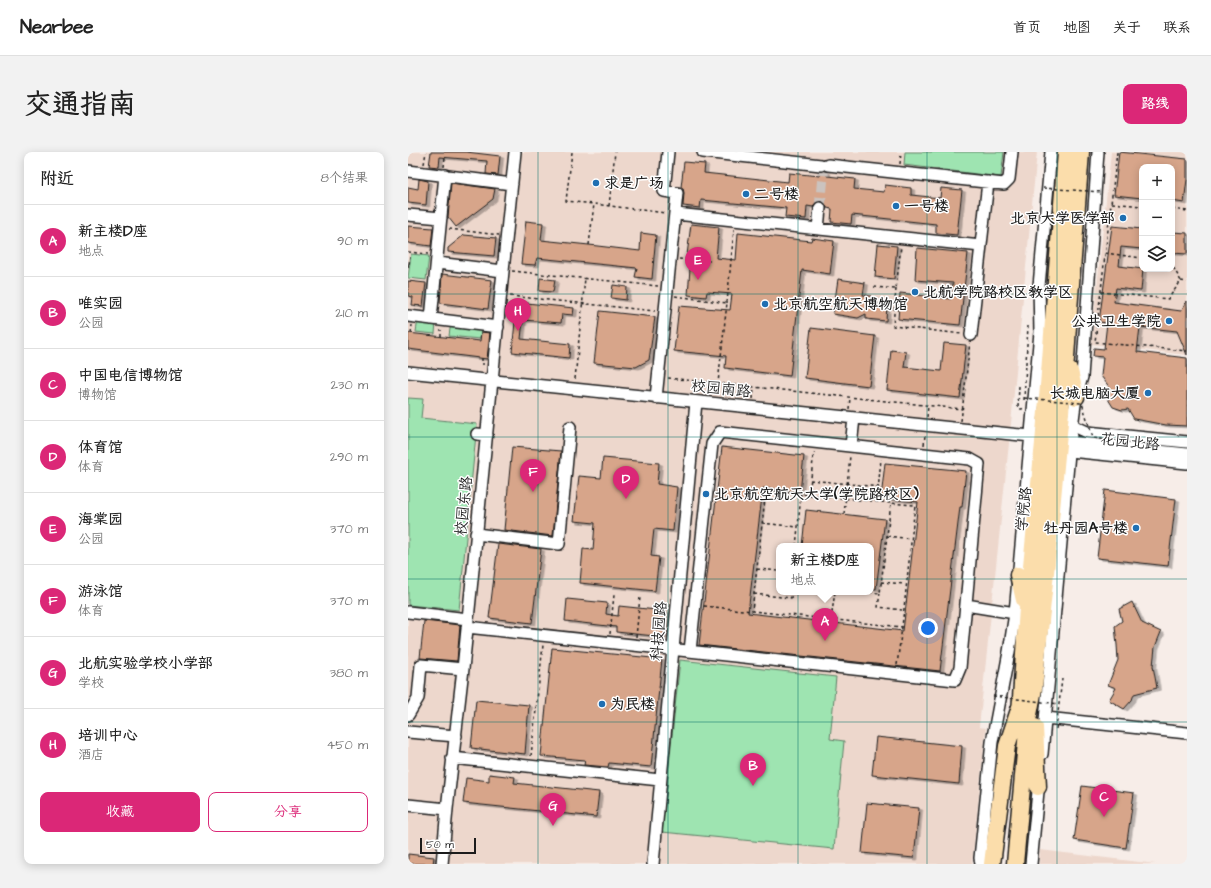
<!DOCTYPE html>
<html lang="zh">
<meta charset="utf-8">
<style>
:root{--surface:#fff;--page:#f2f2f2;--text:#222;--muted:#767676;--line:#e0e0e0;--accent:#db2777}
body{margin:0;font-family:"Architects Daughter","LXGW WenKai TC",sans-serif;background:var(--page);color:var(--text)}
.controls{position:absolute;right:12px;top:12px;display:grid;overflow:hidden;border-radius:8px;box-shadow:0 2px 10px #0003}
.controls button{width:36px;height:36px;display:grid;place-items:center;padding:0;border:0;border-bottom:1px solid var(--line);background:var(--surface);color:var(--text);font:20px sans-serif}
.scale{position:absolute;left:12px;bottom:10px;width:56px;box-sizing:border-box;padding-left:4px;border:2px solid #1c1c1c;border-top:0;font-size:11px;line-height:14px;white-space:nowrap;color:#1c1c1c;-webkit-text-stroke:3px #fff;paint-order:stroke}
.you{position:absolute;left:520px;top:476px;width:14px;height:14px;margin:-10px;border:3px solid #fff;border-radius:50%;background:#1a73e8;box-shadow:0 0 0 6px #1a73e833}
.badge{display:grid;place-items:center;width:26px;height:26px;border-radius:50%;background:var(--accent);color:#fff;font-size:13px;font-weight:700}
.pin{position:absolute;translate:-50% -33px;filter:drop-shadow(0 1px 2px #0008)}
.pin::after{content:'';position:absolute;top:21px;width:14px;height:12px;background:inherit;clip-path:polygon(0 0,100% 0,50% 100%)}
.popup{position:absolute;left:368px;top:391px;width:98px;height:52px;box-sizing:border-box;display:grid;place-content:center;border-radius:8px;background:var(--surface);filter:drop-shadow(0 1px 3px #0005);font-size:13px;white-space:nowrap;color:var(--muted)}
.popup b{font-size:15px;color:var(--text)}
.popup::after{content:'';position:absolute;left:50%;top:100%;margin-left:-8px;border:8px solid transparent;border-top-color:var(--surface)}
.list{margin:0;padding:0;list-style:none}
h2{display:flex;justify-content:space-between;align-items:center;height:52px;margin:0;padding:0 16px;font-size:17px}
h2 small{font-size:13px;font-weight:400;color:var(--muted)}
.list li{display:grid;grid-template-columns:26px 1fr auto;gap:12px;align-items:center;box-sizing:border-box;height:72px;padding:0 16px;border-top:1px solid var(--line)}
.list b{display:block;font-size:15px;white-space:nowrap}
.list p{margin:0;font-size:13px;white-space:nowrap;color:var(--muted)}
.list em{font-size:13px;font-style:normal;color:var(--muted)}
.actions{display:flex;gap:8px;padding:12px 16px}
.actions a{flex:1;padding:9px 0;border:1px solid var(--accent);border-radius:8px;text-align:center;font-size:14px;color:var(--accent)}
.actions .main{background:var(--accent);color:#fff}
.icon{flex:none;width:22px;height:22px;fill:none;stroke:currentColor;stroke-width:2;stroke-linecap:round;stroke-linejoin:round}
.map{position:relative;flex:none;width:779px;height:712px;overflow:hidden;border-radius:8px}
header{display:flex;align-items:center;gap:24px;box-sizing:border-box;height:56px;padding:0 20px;background:var(--surface);border-bottom:1px solid var(--line)}
header strong{font-size:19px}
nav{display:flex;gap:22px;margin-inline-start:auto;font-size:14px}
.intro{display:flex;align-items:center;justify-content:space-between;box-sizing:border-box;height:96px;padding:0 24px}
h1{margin:0;font-size:28px}
.button{padding:10px 18px;border-radius:8px;background:var(--accent);color:#fff;font-size:14px;font-weight:700}
main{display:flex;gap:24px;padding:0 24px}
aside{flex:1;background:var(--surface);border-radius:8px;box-shadow:0 2px 10px #0003}
.map>svg:first-child{display:block}
.built{fill:#edd7cc;fill-rule:evenodd}
.green{fill:#9ee4b1;stroke:#5d8066}
.building{fill:#d7a58a;stroke:#1c1c1c;filter:url(#shadow)}
.lines{fill:none;stroke-linecap:round;stroke-linejoin:round}
.minor-tunnel{stroke:#cbc3bf;stroke-width:11;stroke-dasharray:11 5.5;stroke-linecap:butt}
.minor-casing{stroke:#1c1c1c;stroke-width:14}
.highway-casing{stroke:#1c1c1c;stroke-width:19}
.path{stroke:#1c1c1c;stroke-width:1.5;stroke-dasharray:3 3;stroke-linecap:butt}
.minor{stroke:#fff;stroke-width:11}
.highway{stroke:#fbddab;stroke-width:16}
.path-bridge{stroke:#1c1c1c;stroke-width:1.5;stroke-dasharray:3 3;stroke-linecap:butt}
.grid{fill:none;stroke:#0f766e;stroke-width:1;stroke-opacity:0.55}
.poi-dot{fill:#1f6fb2;stroke:#fff;stroke-width:1.5}
.labels{text-anchor:middle;dominant-baseline:central;stroke-width:3;stroke-linejoin:round;paint-order:stroke}
.poi-label{font-size:15px;font-weight:bold;fill:#1c1c1c;stroke:#fff;text-anchor:start}
.street-label{font-size:15px;fill:#1c1c1c;stroke:#fff}
</style>
<header>
<strong>Nearbee</strong>
<nav><a>首页</a><a>地图</a><a>关于</a><a>联系</a></nav>
</header>
<div class="intro"><h1>交通指南</h1><a class="button">路线</a></div>
<main>
<aside>
<h2>附近<small>8个结果</small></h2>
<ul class="list">
<li><span class="badge">A</span><div><b>新主楼D座</b><p>地点</p></div><em>90 m</em></li>
<li><span class="badge">B</span><div><b>唯实园</b><p>公园</p></div><em>210 m</em></li>
<li><span class="badge">C</span><div><b>中国电信博物馆</b><p>博物馆</p></div><em>230 m</em></li>
<li><span class="badge">D</span><div><b>体育馆</b><p>体育</p></div><em>290 m</em></li>
<li><span class="badge">E</span><div><b>海棠园</b><p>公园</p></div><em>370 m</em></li>
<li><span class="badge">F</span><div><b>游泳馆</b><p>体育</p></div><em>370 m</em></li>
<li><span class="badge">G</span><div><b>北航实验学校小学部</b><p>学校</p></div><em>380 m</em></li>
<li><span class="badge">H</span><div><b>培训中心</b><p>酒店</p></div><em>450 m</em></li>
</ul>
<div class="actions"><a class="main">收藏</a><a>分享</a></div>
</aside>
<div class="map">
<svg width="779" height="712" viewBox="0 0 779 712">
<defs>
<filter id="shadow"><feDropShadow dx="3.5" dy="2" stdDeviation="0" flood-color="#0004"/></filter>
</defs>
<rect width="100%" height="100%" fill="#f7ede8"/>
<filter id="ink" filterUnits="userSpaceOnUse"><feTurbulence type="fractalNoise" baseFrequency=".025" numOctaves="2"/><feDisplacementMap in="SourceGraphic" scale="8" xChannelSelector="R" yChannelSelector="G"/><feConvolveMatrix kernelMatrix="1 2 1 2 8 2 1 2 1" color-interpolation-filters="sRGB"/></filter>
<g filter="url(#ink)">
<path class="built" d="M0,0H629L602,282L571,575L578,576L564,712H0ZM371,394H463V440H371Z
M703,0H779V203L683,192ZM734,15H764V117H734Z
M632,698L748,712H631Z"/>
<path class="green" d="M497,0H596L593,25L496,13Z
M3,102L21,104L18,128L0,126Z
M10,167L28,170L27,182L8,180Z
M43,170L74,174L72,187L41,184Z
M0,246L15,247L13,266L69,272L51,458L0,453Z
M272,508L428,525L422,587L436,589L426,697L254,680Z"/>
<path class="building" d="M23,0H58L92,4L90,23L78,22L79,9L32,5L31,15L21,14Z
M711,0L779,7V27L776,51L764,49V15H734V46L706,43Z
M276,10L297,12L296,21L380,30L381,21L412,24L413,20L416,19L419,20V24L447,27L446,37L476,40L477,33L503,36V43L532,46L533,36L554,38L549,83L528,81V72L444,63L443,72L423,70L424,57L419,56L418,53L413,49L409,50L405,55L399,54L398,67L377,65L378,56L293,48L292,56L275,54L276,41L275,36L273,35Z
M11,27L20,29L18,53L0,51V35L10,37Z
M43,31L87,37L85,47L48,75L40,65Z
M118,69L135,71L133,88L181,93L232,99L233,81L248,83L244,127L227,125L229,116L129,106L127,113L113,112Z
M283,72L311,75L308,106L328,108L330,81L403,89L404,86L426,89L422,122L394,118L382,224L317,216L318,204L266,199L271,154L322,158L324,142L299,140L298,145L280,143L283,103H279Z
M0,74L25,76L23,94L0,91Z
M704,74L734,77V97L713,95L711,114L735,117L733,139L708,136L706,150L773,159L779,149V203L769,179L732,175L729,200L779,206V274L758,273L726,267L720,257L714,258L705,255L700,247L702,236L693,224L695,205L685,204L686,196L696,197L699,171L691,170Z
M764,80L779,81V102L764,101Z
M56,83L88,86L86,104L40,100V96Z
M470,92L489,94L486,127L467,125Z
M509,96L560,101L552,173L490,167L492,141L543,147L545,131L507,128Z
M34,122L84,128L80,157L32,151Z
M132,126L147,128L145,140L131,139Z
M430,127L457,131L455,143L463,144L462,151L479,152L478,169L458,167V162L450,166L425,162Z
M0,129L18,131L15,154L4,153L5,145L0,144Z
M205,133L219,135L218,148L203,146Z
M109,150L166,156L165,163L154,162L153,171L115,168L113,187L162,192L161,206L104,200Z
M192,159L247,165L241,208L228,215L186,211Z
M403,176L467,184L461,234L397,226Z
M73,180L82,181L79,207L0,197V181L72,189Z
M536,191L558,193L552,246L479,238L483,198L498,200L496,215L533,219Z
M104,295L153,299L145,384L96,378Z
M314,295L396,304L392,340L355,336L340,461L495,479L510,350L473,346L477,311L558,319L554,355H552L532,519L291,493Z
M195,306L251,311L249,332L269,335L265,379L246,377L243,404L251,405L247,439L172,431L175,397L185,398L187,371L166,369L171,324L193,326Z
M697,338L768,347L760,414L689,406Z
M398,358L477,367L468,437L463,436V394H394Z
M90,392L133,397L124,471L81,466Z
M159,447L199,451L198,462L210,464L211,454L258,459L256,485L208,480V475L157,469Z
M724,450L734,471L753,480L747,495L745,514L749,536L726,542L724,548L716,557L701,548L708,536L700,533L710,508L709,493L707,474L714,469L711,457Z
M16,469L52,473L49,509L12,506Z
M144,496L254,507L243,615L201,611L200,615L176,613L177,608L133,604Z
M68,548L121,553L117,602L63,596Z
M468,585L554,594L551,632L464,623Z
M81,622L107,625L106,631L191,640L188,665L55,651L58,626L81,629Z
M674,634L726,641L718,696L666,688Z
M459,651L511,656L506,706L454,701Z
M0,702L26,705L25,712H0Z"/>
<g class="lines">
<path class="minor-tunnel" d="M412,56L416,13"/>
<g class="minor-casing">
<path id="minor" d="M295,0L413,13
M420,13L596,32L601,27L604,0
M0,19L104,32
M268,62L573,94
M0,63L33,66
M410,77L412,56
M29,111L95,119
M0,164L90,175
M23,167L37,23
M563,183L580,30
M0,220L623,284
M248,246L269,41L256,39L260,0
M664,273L679,280L779,290
M69,282L79,283
M662,290L779,302
M443,294L446,266
M662,299L779,311
M68,382L151,392L162,275
M558,453L607,461
M0,460L60,467
M59,475L547,528L552,516L571,312L562,307L312,280L304,292L282,499
M0,563L10,546L13,513L55,517
M638,566L779,581
M0,580L48,584
M634,602L662,290L668,245L674,225L690,0
M44,606L252,628
M0,653L39,657
M34,712L39,657L55,517L107,0
M245,712L288,250
M573,712L572,706L584,590L601,500L607,461L632,180L631,134L643,0
M623,712L631,629"/>
</g>
<g class="highway-casing">
<path id="highway" d="M662,219L668,245
M610,423L616,448
M612,561L619,456L638,260L658,0
M627,575L630,635
M584,712L599,594L612,555
M607,712L620,568L626,536L639,411L658,206L661,158L673,0"/>
</g>
<path class="path" d="M164,0L158,49L186,52
M709,0L687,190L779,199
M16,12L18,0
M492,12L493,0
M36,15L37,5
M704,51L734,54
M201,54L207,0
M764,57L779,59
M41,77L91,83
M181,93L186,52L258,61
M0,100L20,102
M697,101L734,106
M271,107L302,109
M0,112V117
M1,112L2,105
M104,119L250,134
M773,129L779,130
M466,135L488,137L493,94
M488,137L485,174L554,182
M693,140L760,147L773,129L764,113
M102,144L247,159
M267,144L319,151L310,231
M319,151L326,77
M3,181L4,173
M33,185V178
M74,206V212H76
M260,226L554,257
M167,227L177,126
M611,234L610,255L612,257H614L616,254
M299,242L301,230
M345,247L346,235
M616,248L620,174
M441,257L442,245
M519,265L520,253
M553,269L562,191
M516,293L517,283
M402,328L471,335
M393,342L358,338L344,459L494,475L507,353L483,351
M401,343L406,300
M469,349L473,307
M436,362L442,304
M354,371L390,375L393,342L483,351L472,441L460,440
M479,384L503,387
M388,394L390,375
M349,417L371,419
M473,430L496,432
M472,441L470,455L494,458
M346,442L383,446L384,440
M296,454L344,459
M423,467L427,440
M202,482L206,443
M228,485L232,445
M489,513L494,475
M123,604L135,493"/>
<use href="#minor" class="minor"/>
<use href="#highway" class="highway"/>
<path class="path-bridge" d="M635,36L694,40
M616,246L674,251L685,286L754,294
M585,544L651,552
M648,577L654,527"/>
</g>
</g>
<path class="grid" d="M130,0V712M260,0V712M390,0V712M519,0V712M649,0V712M0,142H779M0,285H779M0,427H779M0,570H779"/>
<g class="poi-dot">
<circle cx="188" cy="31" r="4"/>
<circle cx="338" cy="42" r="4"/>
<circle cx="488" cy="54" r="4"/>
<circle cx="715" cy="66" r="4"/>
<circle cx="507" cy="140" r="4"/>
<circle cx="357" cy="152" r="4"/>
<circle cx="761" cy="169" r="4"/>
<circle cx="740" cy="241" r="4"/>
<circle cx="298" cy="342" r="4"/>
<circle cx="728" cy="376" r="4"/>
<circle cx="194" cy="552" r="4"/>
</g>
<g class="labels">
<g class="poi-label">
<text x="196" y="31">求是广场</text>
<text x="346" y="42">二号楼</text>
<text x="496" y="54">一号楼</text>
<text x="707" y="66" text-anchor="end">北京大学医学部</text>
<text x="515" y="140">北航学院路校区教学区</text>
<text x="365" y="152">北京航空航天博物馆</text>
<text x="753" y="169" text-anchor="end">公共卫生学院</text>
<text x="732" y="241" text-anchor="end">长城电脑大厦</text>
<text x="306" y="342">北京航空航天大学(学院路校区)</text>
<text x="720" y="376" text-anchor="end">牡丹园A号楼</text>
<text x="202" y="552">为民楼</text>
</g>
<g class="street-label">
<text transform="translate(313 237) rotate(6)">校园南路</text>
<text transform="translate(722 290) rotate(6)">花园北路</text>
<text transform="translate(56 354) rotate(-84)">校园东路</text>
<text transform="translate(616 357) rotate(-84)">学院路</text>
<text transform="translate(251 479) rotate(-85)">科技园路</text>
</g>
</g>
</svg>
<div class="controls">
<button>+</button>
<button>−</button>
<button><svg class="icon" aria-label="layers" viewBox="0 0 24 24"><path d="M12 4l9 5-9 5-9-5zM3 14l9 5 9-5"/></svg></button>
</div>
<div class="scale">50 m</div>
<div class="you"></div>
<div class="pin badge" style="left:417px;top:489px">A</div>
<div class="popup"><b>新主楼D座</b>地点</div>
<div class="pin badge" style="left:345px;top:634px">B</div>
<div class="pin badge" style="left:696px;top:665px">C</div>
<div class="pin badge" style="left:218px;top:347px">D</div>
<div class="pin badge" style="left:290px;top:128px">E</div>
<div class="pin badge" style="left:125px;top:340px">F</div>
<div class="pin badge" style="left:145px;top:674px">G</div>
<div class="pin badge" style="left:110px;top:179px">H</div>
</div>
</main>
